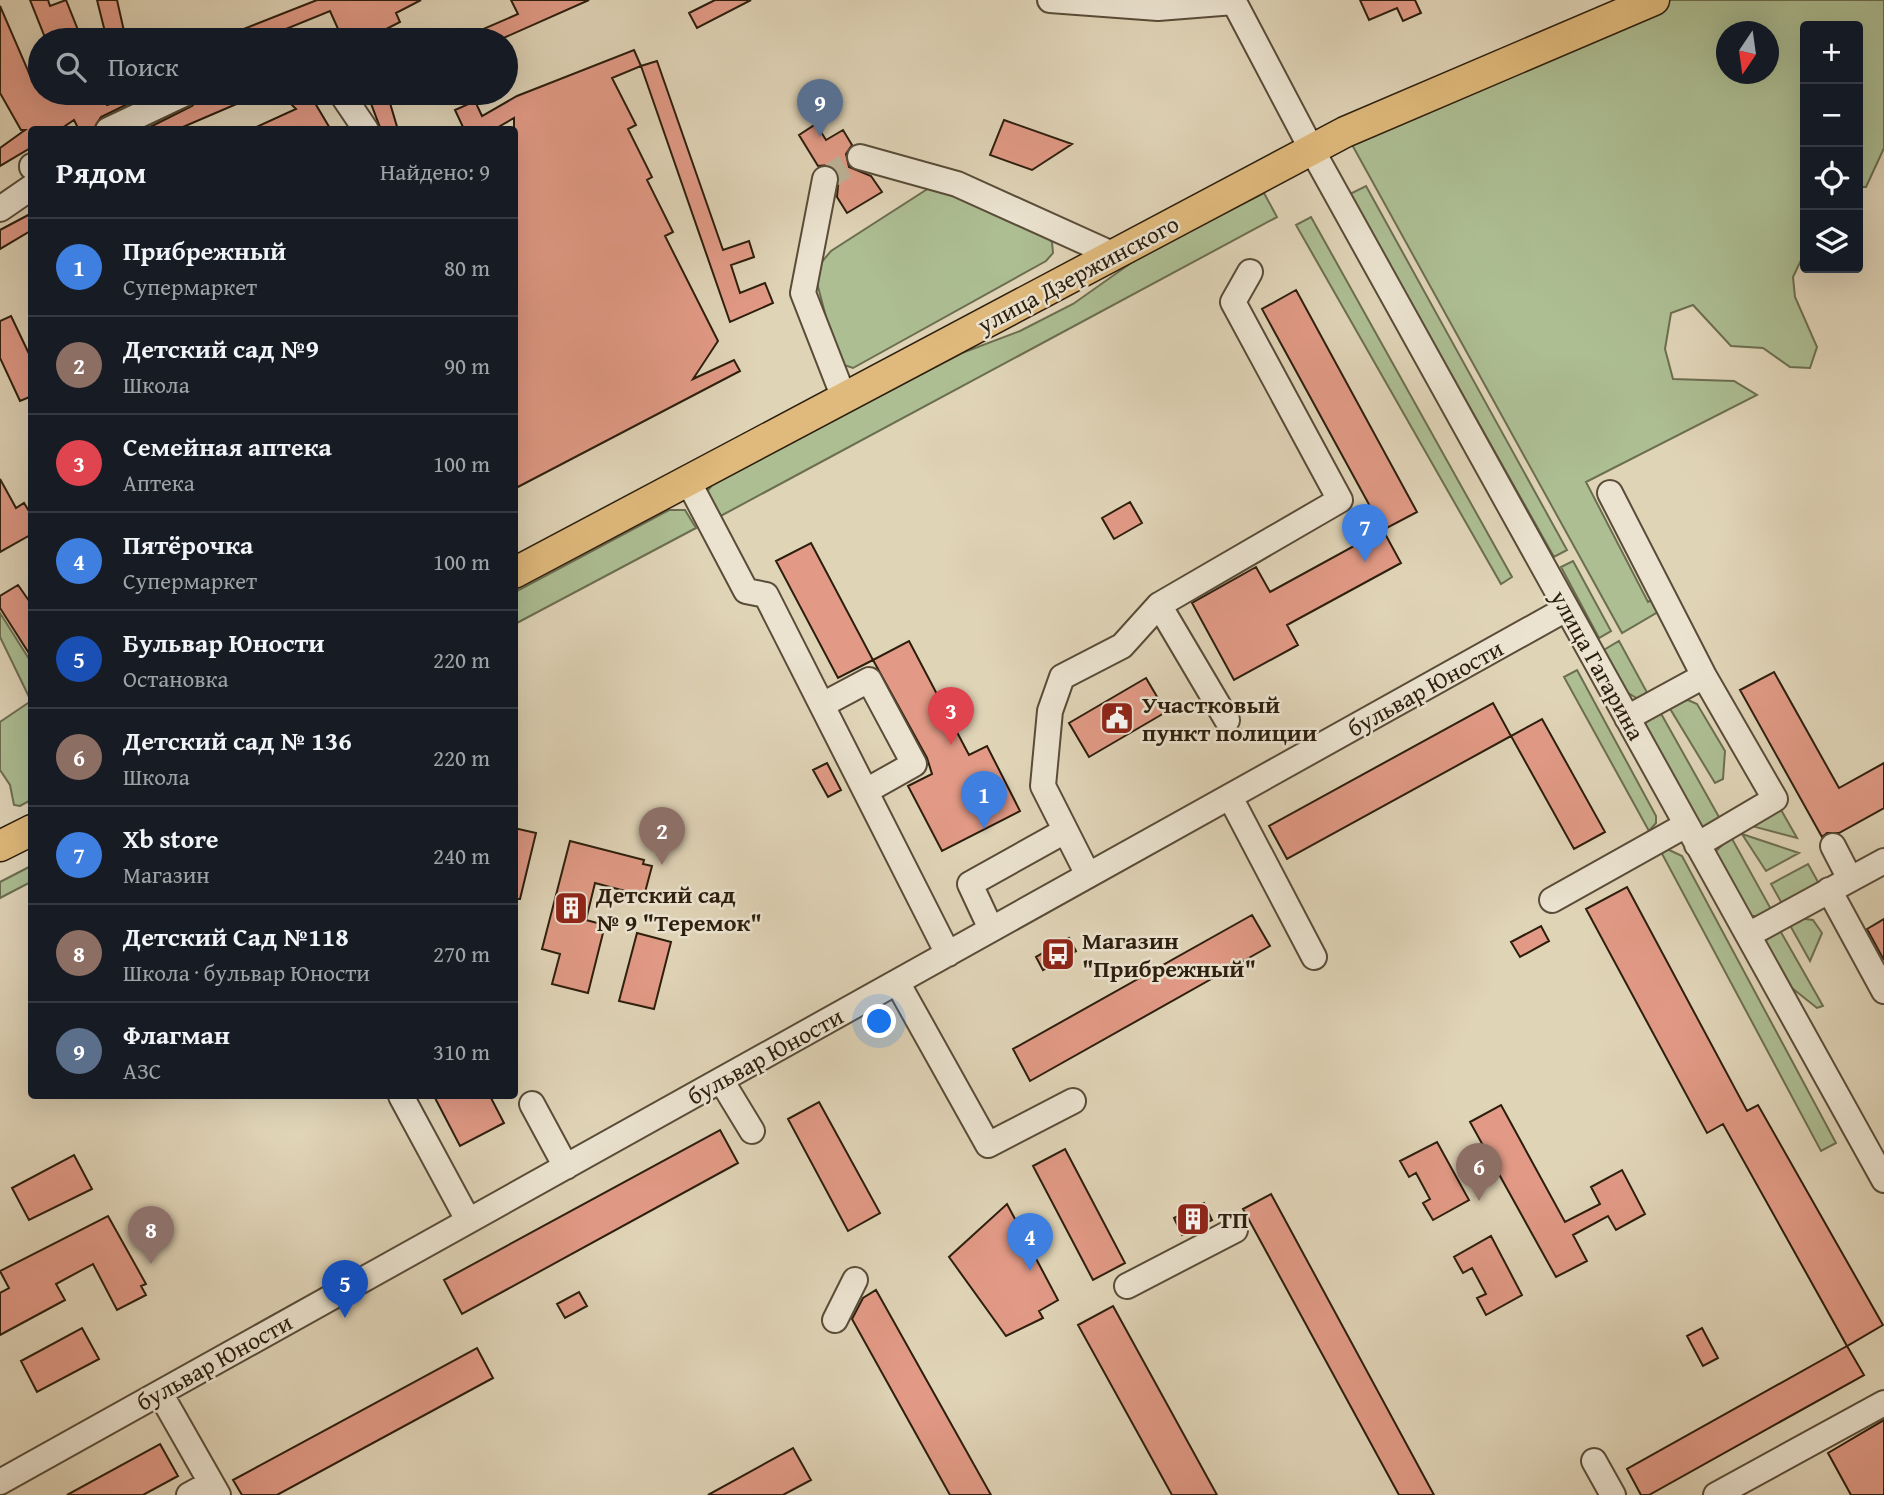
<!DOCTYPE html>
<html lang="ru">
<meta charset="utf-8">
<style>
:root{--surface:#171b24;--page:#242831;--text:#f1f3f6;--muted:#9ea1a6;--line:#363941;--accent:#7c3aed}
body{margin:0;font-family:"Gentium Book Plus",serif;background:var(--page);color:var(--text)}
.controls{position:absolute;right:21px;top:21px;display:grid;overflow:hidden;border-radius:7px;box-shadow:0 7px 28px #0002}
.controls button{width:63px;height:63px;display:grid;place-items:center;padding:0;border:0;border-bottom:2px solid var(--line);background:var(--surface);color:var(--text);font:35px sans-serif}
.compass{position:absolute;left:1716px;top:21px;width:63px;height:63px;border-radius:50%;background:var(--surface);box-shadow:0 7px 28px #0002;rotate:193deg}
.you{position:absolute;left:880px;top:1022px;width:24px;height:24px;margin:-18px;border:5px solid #fff;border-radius:50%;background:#1a73e8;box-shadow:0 0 0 10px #1a73e833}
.badge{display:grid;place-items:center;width:46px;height:46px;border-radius:50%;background:var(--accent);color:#fff;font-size:23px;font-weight:700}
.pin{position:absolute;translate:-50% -58px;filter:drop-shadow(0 2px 4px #0008)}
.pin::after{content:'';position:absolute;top:37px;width:24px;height:21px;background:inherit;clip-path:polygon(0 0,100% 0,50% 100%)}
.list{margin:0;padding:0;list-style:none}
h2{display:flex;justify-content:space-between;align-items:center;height:91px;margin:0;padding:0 28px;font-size:30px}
h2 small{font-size:23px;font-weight:400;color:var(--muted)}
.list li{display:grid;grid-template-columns:46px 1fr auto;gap:21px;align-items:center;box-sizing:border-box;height:98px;padding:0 28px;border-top:2px solid var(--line)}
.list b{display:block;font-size:26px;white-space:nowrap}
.list p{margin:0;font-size:23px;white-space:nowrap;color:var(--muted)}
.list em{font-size:23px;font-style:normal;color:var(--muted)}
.icon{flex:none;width:38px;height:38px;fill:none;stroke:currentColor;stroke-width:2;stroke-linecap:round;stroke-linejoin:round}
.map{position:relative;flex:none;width:1884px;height:1495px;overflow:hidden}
.search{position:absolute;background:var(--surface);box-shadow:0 7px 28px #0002;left:28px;top:28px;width:490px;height:77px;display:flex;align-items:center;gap:18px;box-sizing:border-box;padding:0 24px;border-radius:38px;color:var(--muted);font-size:26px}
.panel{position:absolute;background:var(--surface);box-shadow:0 7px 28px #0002;left:28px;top:126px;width:490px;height:973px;border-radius:7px}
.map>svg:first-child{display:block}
.green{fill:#adbe93;stroke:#6c6e50;stroke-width:2;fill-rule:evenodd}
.building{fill:#e29a86;stroke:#2c1e0d;stroke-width:2}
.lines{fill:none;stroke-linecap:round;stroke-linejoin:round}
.minor-tunnel{stroke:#bcb095;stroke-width:24;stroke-dasharray:24 12;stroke-linecap:butt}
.minor-casing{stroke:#594c38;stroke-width:28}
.major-casing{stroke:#2c1e0d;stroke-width:33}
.minor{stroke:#ebe3d0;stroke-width:24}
.major{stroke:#e0ba7c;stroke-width:30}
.labels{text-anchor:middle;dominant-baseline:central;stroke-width:5;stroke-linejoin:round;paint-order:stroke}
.street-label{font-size:24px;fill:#2c1e0d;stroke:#ebe3d0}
.poi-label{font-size:24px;font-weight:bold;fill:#2c1e0d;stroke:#ebe3d0;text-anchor:start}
</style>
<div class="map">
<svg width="1884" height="1495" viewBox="0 0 1884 1495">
<rect width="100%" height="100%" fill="#e0d4b7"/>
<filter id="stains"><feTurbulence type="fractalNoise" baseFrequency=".00286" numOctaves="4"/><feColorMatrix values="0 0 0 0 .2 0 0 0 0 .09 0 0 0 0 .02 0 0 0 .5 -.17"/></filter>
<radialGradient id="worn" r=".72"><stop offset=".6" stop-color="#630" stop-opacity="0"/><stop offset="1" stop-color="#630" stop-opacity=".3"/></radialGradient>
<path class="green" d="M1654,0H1884V148L1866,187H1858V26H1805V252L1793,277L1795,297L1817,347L1810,368L1790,367L1763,348L1731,346L1693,305L1671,313L1665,349L1673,379L1734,381L1757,395L1586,482L1648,602L1663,595L1668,606L1622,633L1345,132ZM1727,32H1769V74H1727Z
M1366,186L1567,550L1554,557L1350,194Z
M929,188L942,189L1043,233L1052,242L1053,253L1046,261L853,368L838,363L816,279L820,264L831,251Z
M1264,193L1277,217L715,519L706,493L713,484L962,353L1020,331L1073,304L1141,256Z
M1311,217L1512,577L1501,584L1296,225Z
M669,510H685L696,528L515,624V592Z
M1573,561L1611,631L1599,638L1561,567Z
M0,613L31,662V800L20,806L14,805L10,785L0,770V722L31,701L0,637Z
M1619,641L1649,696L1638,699L1625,691L1602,651Z
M1577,670L1656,816V823L1649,831L1564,677Z
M1688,700L1697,704L1725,751L1723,779L1715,783L1669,707L1679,701Z
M1659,710L1724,826L1705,829L1696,822L1645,731L1646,721Z
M1780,808L1797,838L1748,825Z
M1742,834L1799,853L1766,871Z
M1731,837L1772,911L1762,916H1751L1716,863V851Z
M1665,848L1682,856L1836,1143L1821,1151L1660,850Z
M1808,864L1822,889L1785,909L1771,884Z
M31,866V882L0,898V882Z
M1797,918L1813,920L1822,933L1810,961L1787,920Z
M1778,927L1823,1006L1817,1008L1787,984L1765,942L1768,935Z"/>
<path class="building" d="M30,0H48L50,6L66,0L82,40H46Z
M97,0H117L126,40H107Z
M317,0H421L396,13L400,22L365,40H343L330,11L259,40H216Z
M511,0H589L499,40H458L518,14Z
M715,0H751L697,28L689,13Z
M1360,0H1415L1421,13L1403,21L1397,8L1369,20Z
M0,6L32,80L40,76V93H102L107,105L135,96L136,100L101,117L93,130H79L74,120L59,130H32V147L0,166V148L25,130H21L0,93Z
M634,50L641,66L612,78L636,125L628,129L652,177L647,180L673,232L665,236L718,341L693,379L734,360L740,371L514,489V118L493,130H458L463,127L455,110L475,101L482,116L517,96Z
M657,61L723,250L749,241L754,257L731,265L740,293L765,283L773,303L730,322L641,66Z
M212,93H262L176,130H144L192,106L200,98Z
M280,93H309L331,130H250L296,109Z
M367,93H387L398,130H381Z
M1004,120L1072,144L1032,170L990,155Z
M816,124L826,140L843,130L852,145L846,154L849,167L871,176L882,192L847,213L837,197L839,174L828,165L818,166L799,135Z
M32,213V230L0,249V230Z
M1296,290L1417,512L1383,530L1262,309Z
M11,316L32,360V396L20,401L0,358V321Z
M0,479L16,508L24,503L32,516V534L0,552Z
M1130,502L1142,523L1114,539L1102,518Z
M1383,530L1401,563L1287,625L1298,645L1234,680L1192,603L1256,567L1270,592Z
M811,543L873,660L838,678L776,561Z
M18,585L32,605V658L0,608V596Z
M909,641L969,755L987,746L1020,811L942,851L908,786L932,774L927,758L873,660Z
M1774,672L1839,788L1884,763V808L1839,833H1827L1822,837L1740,690Z
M1146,678L1166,712L1089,757L1069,723Z
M1493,703L1511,736L1287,859L1269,826Z
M1542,719L1605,832L1574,849L1511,736Z
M827,763L841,790L828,797L813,770Z
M514,828L536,833L520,899H514Z
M570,841L644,860L643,864L652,866L644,896L595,883L586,920L605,925L588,993L552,984L560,954L542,949Z
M1627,887L1747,1111L1758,1105L1883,1325L1847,1346L1723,1124L1707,1133L1586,909Z
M1252,915L1270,946L1030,1081L1013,1049Z
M1884,919V960L1867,929Z
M1541,926L1549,941L1520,957L1511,942Z
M637,933L671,942L654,1009L619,1001Z
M1069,938L1076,951L1043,970L1036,957Z
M434,1096H490L504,1123L460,1146Z
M819,1102L880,1213L848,1231L788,1119Z
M1501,1105L1565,1222L1600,1204L1591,1187L1622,1170L1645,1214L1616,1230L1608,1216L1573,1235L1587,1261L1556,1277L1470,1122Z
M720,1130L738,1163L462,1314L444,1280Z
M1437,1142L1469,1200L1433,1220L1423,1203L1430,1199L1416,1173L1409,1177L1400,1161Z
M1065,1149L1125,1263L1093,1280L1033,1166Z
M74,1155L92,1189L29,1220L12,1188Z
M1271,1194L1434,1495H1399L1243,1209Z
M1204,1203L1212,1220L1182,1235L1174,1218Z
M1007,1204L1058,1300L1039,1311L1043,1318L1006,1336L949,1257Z
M108,1216L146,1284L141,1286L146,1295L117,1310L93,1264L56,1284L65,1300L0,1335V1293L9,1288L0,1271Z
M1491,1236L1522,1295L1486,1315L1477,1298L1486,1294L1472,1268L1463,1273L1454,1257Z
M876,1290L991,1495H950L852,1319L863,1298Z
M579,1292L587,1306L565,1318L557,1304Z
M1113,1306L1217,1495H1172L1078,1325Z
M82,1328L99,1359L37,1392L21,1361Z
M1702,1328L1718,1358L1703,1366L1687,1336Z
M1847,1346L1864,1375L1649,1495H1641L1627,1469Z
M477,1348L493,1378L277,1495H242L233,1480Z
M1884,1420V1495H1851L1828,1453Z
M160,1444L178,1476L143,1495H67Z
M793,1448L811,1480L783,1495H708Z"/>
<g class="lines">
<path class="minor-tunnel" d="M825,179L860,157"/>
<g class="minor-casing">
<path id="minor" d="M1050,0L1158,8L1234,2
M1233,0L1312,150L1884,1180
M341,93L366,130
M108,130L186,93
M860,157L957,184L1114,255
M32,166V167
M825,179L803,293L844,398
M0,209L32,187
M688,481L746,591L766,595L948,954
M1610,493L1704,676
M822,705L869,680L914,764L866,791
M1627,718L1704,676L1775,799L1697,845
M1227,720L1159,605L1340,500L1233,302L1250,272
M1230,797L1314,957
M1833,846L1850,879
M1088,875L1043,786L1050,711L1062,677L1122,646L1159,605
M1829,890L1884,991
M1552,900L1686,825
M991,929L970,884L1065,831
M1748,935L1884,861
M897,982L988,1145L1073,1101
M721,1080L752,1131
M401,1096L468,1220
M532,1104L566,1167
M1127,1286L1235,1230
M835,1320L855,1280
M160,1393L218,1495
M1594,1461L1613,1495
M0,1482L1566,609
M189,1495L211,1483
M1716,1495L1884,1403"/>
</g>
<g class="major-casing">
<path id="major" d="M514,573L1345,132L1654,0
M0,846L32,830"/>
</g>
<use href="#minor" class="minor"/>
<use href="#major" class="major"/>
</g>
<defs>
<g id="civic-square" transform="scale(1.75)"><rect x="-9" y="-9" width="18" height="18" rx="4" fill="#8f2418" stroke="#ebe3d0"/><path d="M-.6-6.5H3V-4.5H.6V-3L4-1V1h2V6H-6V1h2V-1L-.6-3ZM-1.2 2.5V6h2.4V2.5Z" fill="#fff"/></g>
<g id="building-square" transform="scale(1.75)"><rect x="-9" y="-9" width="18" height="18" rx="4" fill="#8f2418" stroke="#ebe3d0"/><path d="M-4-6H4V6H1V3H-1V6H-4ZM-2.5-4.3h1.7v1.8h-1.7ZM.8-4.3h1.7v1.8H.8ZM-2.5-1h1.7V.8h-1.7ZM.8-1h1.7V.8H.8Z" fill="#fff"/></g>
<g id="bus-square" transform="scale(1.75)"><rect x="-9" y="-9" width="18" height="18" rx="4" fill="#8f2418" stroke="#ebe3d0"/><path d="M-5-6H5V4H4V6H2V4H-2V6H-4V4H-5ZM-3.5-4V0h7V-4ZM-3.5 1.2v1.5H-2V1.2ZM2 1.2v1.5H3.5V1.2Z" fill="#fff"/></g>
</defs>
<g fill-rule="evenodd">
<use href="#civic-square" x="1117" y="718"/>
<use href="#building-square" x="571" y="908"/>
<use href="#bus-square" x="1058" y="954"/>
<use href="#building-square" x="1193" y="1219"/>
</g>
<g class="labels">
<g class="street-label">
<text transform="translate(1078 274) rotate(-28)">улица Дзержинского</text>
<text transform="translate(1598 665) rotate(61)">улица Гагарина</text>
<text transform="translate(1425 688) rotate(-29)">бульвар Юности</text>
<text transform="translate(765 1056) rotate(-29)">бульвар Юности</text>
<text transform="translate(214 1362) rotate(-29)">бульвар Юности</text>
</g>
<g class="poi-label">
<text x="1142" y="704">Участковый<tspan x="1142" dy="28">пункт полиции</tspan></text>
<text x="596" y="894">Детский сад<tspan x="596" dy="28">№ 9 "Теремок"</tspan></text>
<text x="1082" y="940">Магазин<tspan x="1082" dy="28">"Прибрежный"</tspan></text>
<text x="1218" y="1219">ТП</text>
</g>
</g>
<rect width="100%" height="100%" filter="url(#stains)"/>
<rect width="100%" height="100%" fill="url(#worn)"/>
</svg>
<div class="controls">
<button>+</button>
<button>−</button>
<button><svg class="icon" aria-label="locate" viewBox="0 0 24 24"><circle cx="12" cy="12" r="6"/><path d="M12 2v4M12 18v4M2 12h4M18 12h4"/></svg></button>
<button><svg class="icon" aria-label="layers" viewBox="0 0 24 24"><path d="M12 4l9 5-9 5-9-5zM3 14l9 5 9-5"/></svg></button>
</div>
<svg class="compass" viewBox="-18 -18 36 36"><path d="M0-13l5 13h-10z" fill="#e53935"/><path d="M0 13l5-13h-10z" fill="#9ea1a6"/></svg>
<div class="you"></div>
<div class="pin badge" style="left:984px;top:829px;background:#3f7fe0">1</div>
<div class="pin badge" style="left:662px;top:865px;background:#8d6e63">2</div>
<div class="pin badge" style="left:951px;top:745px;background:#e0444e">3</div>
<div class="pin badge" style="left:1030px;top:1271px;background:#3f7fe0">4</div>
<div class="pin badge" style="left:345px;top:1318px;background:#1a4fb4">5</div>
<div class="pin badge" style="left:1479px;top:1201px;background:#8d6e63">6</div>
<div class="pin badge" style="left:1365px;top:562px;background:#3f7fe0">7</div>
<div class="pin badge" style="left:151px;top:1264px;background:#8d6e63">8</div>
<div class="pin badge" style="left:820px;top:137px;background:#5c6f8a">9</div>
<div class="search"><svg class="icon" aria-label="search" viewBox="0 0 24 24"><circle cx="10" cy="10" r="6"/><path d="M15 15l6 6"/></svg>Поиск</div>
<section class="panel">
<h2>Рядом<small>Найдено: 9</small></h2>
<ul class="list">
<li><span class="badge" style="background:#3f7fe0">1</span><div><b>Прибрежный</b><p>Супермаркет</p></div><em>80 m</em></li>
<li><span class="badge" style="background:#8d6e63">2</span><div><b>Детский сад №9</b><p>Школа</p></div><em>90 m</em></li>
<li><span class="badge" style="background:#e0444e">3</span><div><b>Семейная аптека</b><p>Аптека</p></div><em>100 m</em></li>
<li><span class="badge" style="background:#3f7fe0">4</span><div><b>Пятёрочка</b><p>Супермаркет</p></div><em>100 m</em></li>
<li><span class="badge" style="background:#1a4fb4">5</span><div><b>Бульвар Юности</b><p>Остановка</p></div><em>220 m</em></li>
<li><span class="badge" style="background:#8d6e63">6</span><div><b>Детский сад № 136</b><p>Школа</p></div><em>220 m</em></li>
<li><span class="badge" style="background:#3f7fe0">7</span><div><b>Xb store</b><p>Магазин</p></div><em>240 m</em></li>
<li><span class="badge" style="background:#8d6e63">8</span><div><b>Детский Сад №118</b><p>Школа · бульвар Юности</p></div><em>270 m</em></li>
<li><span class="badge" style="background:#5c6f8a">9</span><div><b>Флагман</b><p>АЗС</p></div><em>310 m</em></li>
</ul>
</section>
</div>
